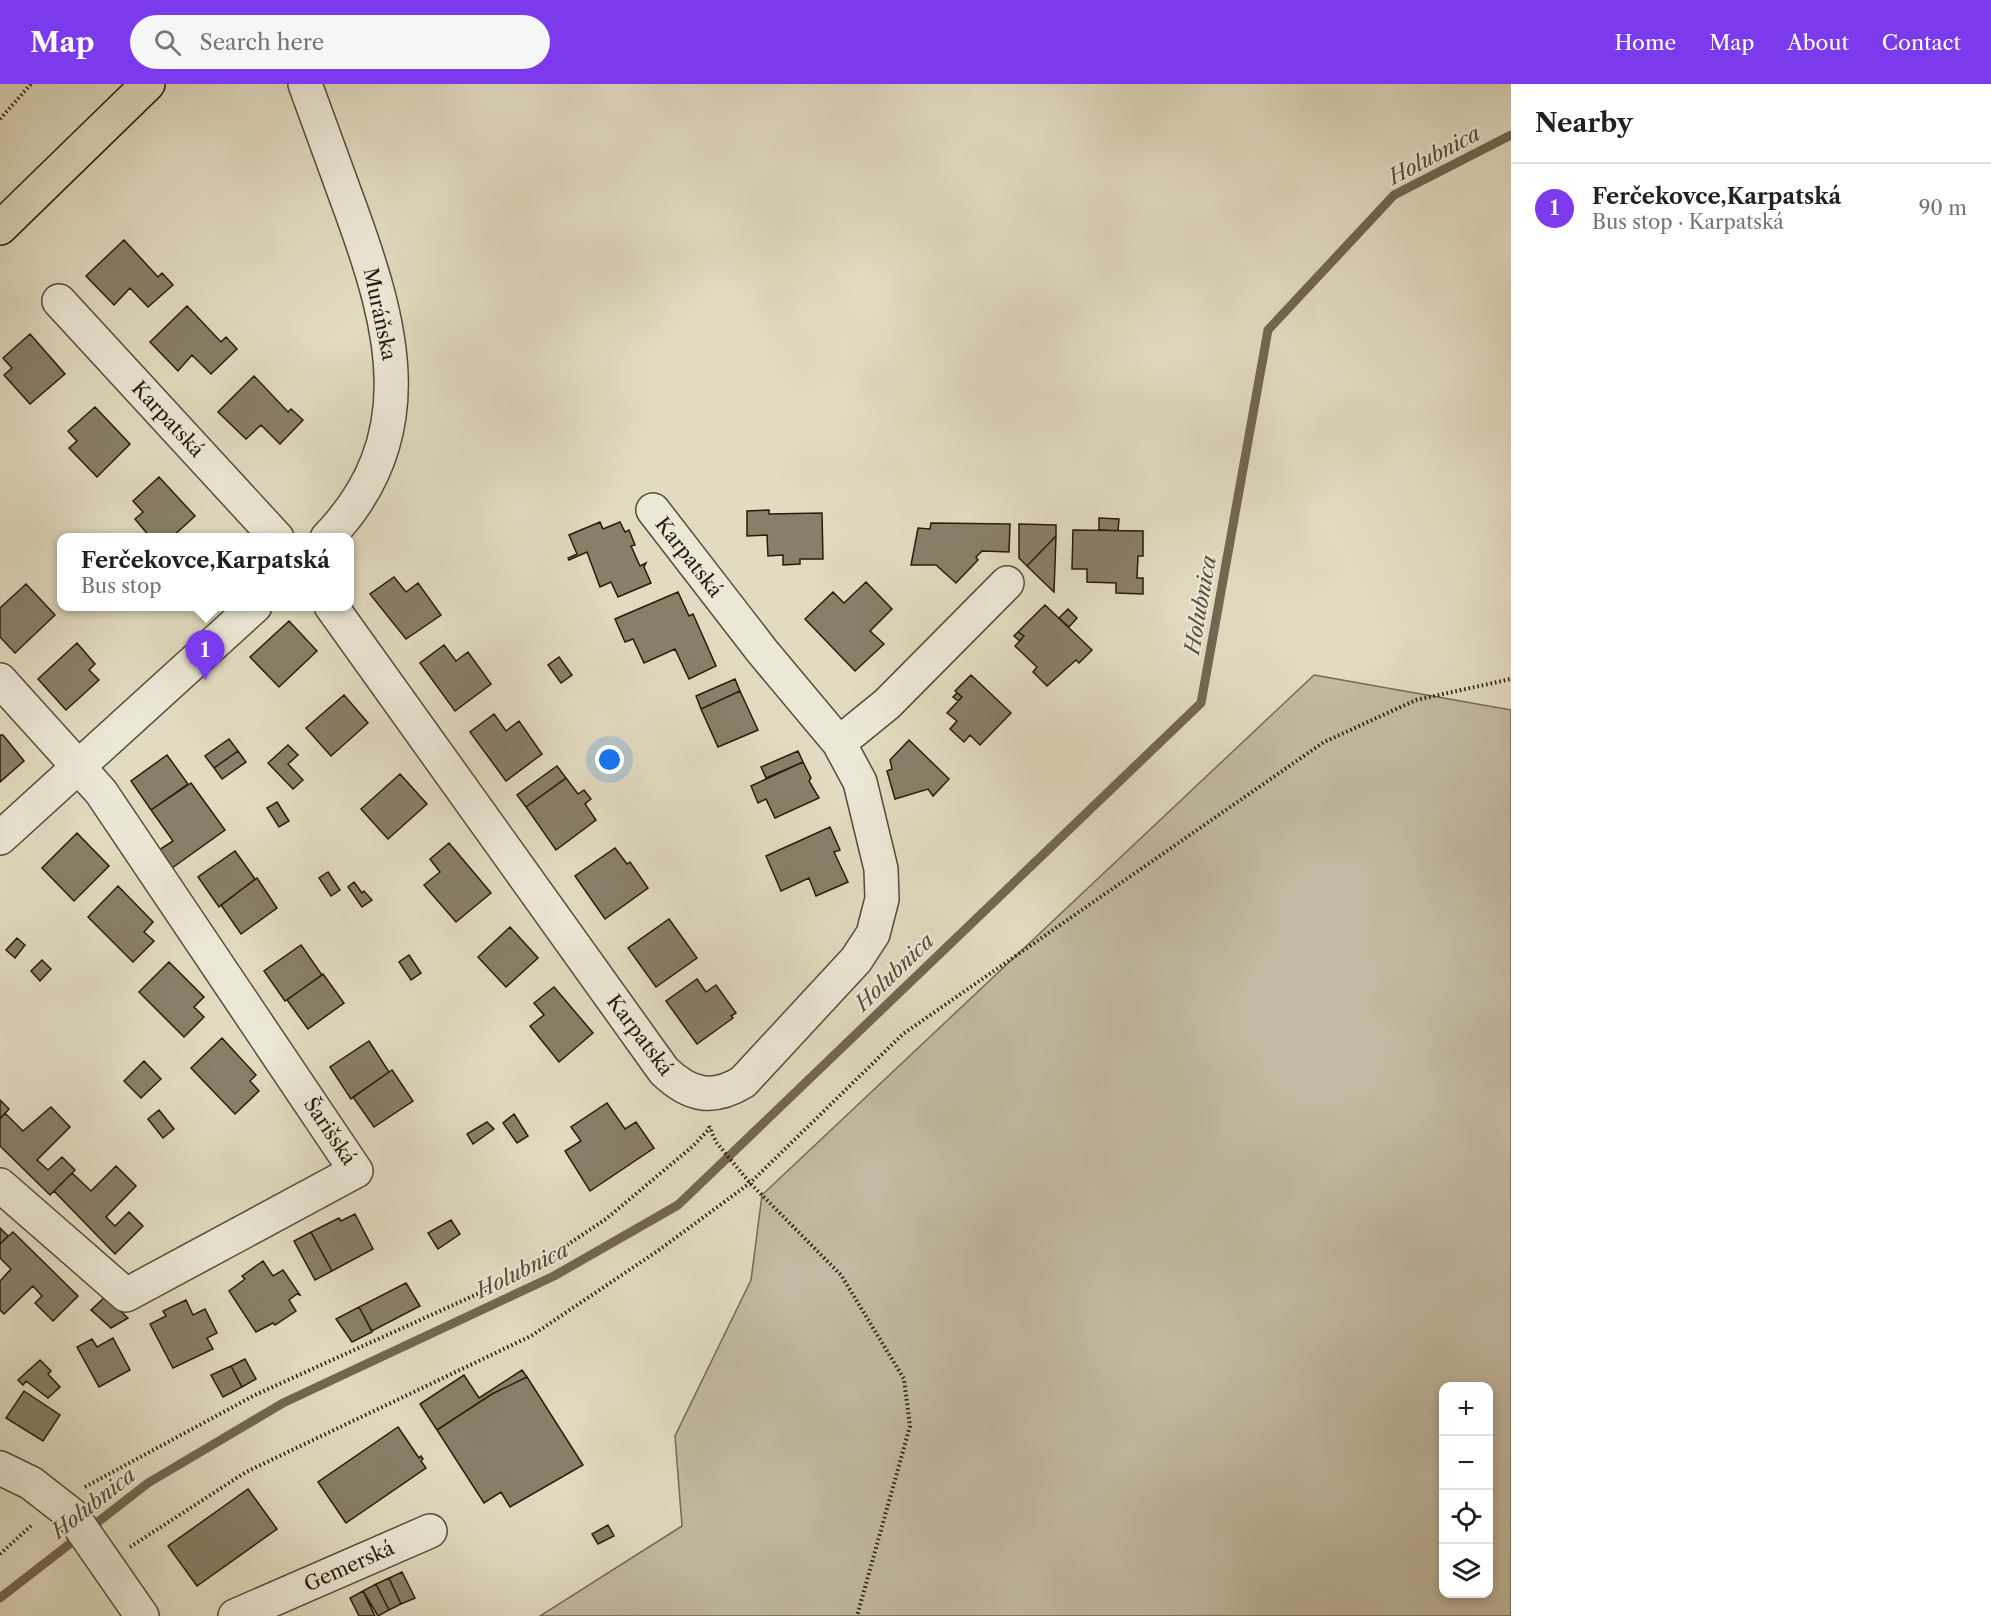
<!DOCTYPE html>
<meta charset="utf-8">
<style>
:root{--surface:#fff;--page:#f6f6f6;--text:#202124;--muted:#757577;--line:#e0e0e0;--accent:#7c3aed}
body{margin:0;font-family:"Libre Caslon Text",serif;background:var(--page);color:var(--text)}
.controls{position:absolute;right:18px;bottom:18px;display:grid;overflow:hidden;border-radius:12px;box-shadow:0 3px 9px #0003}
.controls button{width:54px;height:54px;display:grid;place-items:center;padding:0;border:0;border-bottom:2px solid var(--line);background:var(--surface);color:var(--text);font:30px sans-serif}
.you{position:absolute;left:610px;top:676px;width:21px;height:21px;margin:-15px;border:4px solid #fff;border-radius:50%;background:#1a73e8;box-shadow:0 0 0 9px #1a73e833}
.badge{display:grid;place-items:center;width:39px;height:39px;border-radius:50%;background:var(--accent);color:#fff;font-size:20px;font-weight:700}
.pin{position:absolute;translate:-50% -50px;filter:drop-shadow(0 2px 3px #0008)}
.pin::after{content:'';position:absolute;top:32px;width:21px;height:18px;background:inherit;clip-path:polygon(0 0,100% 0,50% 100%)}
.popup{position:absolute;left:57px;top:449px;width:297px;height:78px;box-sizing:border-box;display:grid;place-content:center;border-radius:12px;background:var(--surface);filter:drop-shadow(0 2px 4px #0005);font-size:20px;white-space:nowrap;color:var(--muted)}
.popup b{font-size:22px;color:var(--text)}
.popup::after{content:'';position:absolute;left:50%;top:100%;margin-left:-12px;border:12px solid transparent;border-top-color:var(--surface)}
.list{margin:0;padding:0;list-style:none}
h2{display:flex;justify-content:space-between;align-items:center;height:78px;margin:0;padding:0 24px;font-size:26px}
h2 small{font-size:20px;font-weight:400;color:var(--muted)}
.list li{display:grid;grid-template-columns:39px 1fr auto;gap:18px;align-items:center;box-sizing:border-box;height:90px;padding:0 24px;border-top:2px solid var(--line)}
.list b{display:block;font-size:22px;white-space:nowrap}
.list p{margin:0;font-size:20px;white-space:nowrap;color:var(--muted)}
.list em{font-size:20px;font-style:normal;color:var(--muted)}
.icon{flex:none;width:33px;height:33px;fill:none;stroke:currentColor;stroke-width:2;stroke-linecap:round;stroke-linejoin:round}
.map{position:relative;flex:none;width:1511px;height:1532px;overflow:hidden}
header{display:flex;align-items:center;gap:36px;box-sizing:border-box;height:84px;padding:0 30px;background:var(--accent);color:#fff}
header strong{font-size:28px}
nav{display:flex;gap:33px;margin-inline-start:auto;font-size:21px}
.search{width:420px;height:54px;background:var(--page);display:flex;align-items:center;gap:15px;box-sizing:border-box;padding:0 21px;border-radius:33px;color:var(--muted);font-size:22px}
main{display:flex}
aside{flex:1;background:var(--surface)}
.map>svg:first-child{display:block}
.green{fill:#c2baa2;stroke:#756a56;stroke-width:1.5;fill-rule:evenodd}
.lines{fill:none;stroke-linecap:round;stroke-linejoin:round}
.stream{stroke:#726752;stroke-width:9}
.building{fill:#897f69;stroke:#281b09;stroke-width:1.5}
.minor-casing{stroke:#564b37;stroke-width:36}
.major-casing{stroke:#281b09;stroke-width:36}
.path{stroke:#281b09;stroke-width:4;stroke-dasharray:1.5 3;stroke-linecap:butt}
.minor{stroke:#ece8d7;stroke-width:33}
.major{stroke:#e2dbc1;stroke-width:33}
.labels{text-anchor:middle;dominant-baseline:central;stroke-width:4.5;stroke-linejoin:round;paint-order:stroke}
.street-label{font-size:20px;fill:#281b09;stroke:#ece8d7}
.water-label{font-size:21px;font-style:italic;fill:#594e39;stroke:#ece8d7}
</style>
<header>
<strong>Map</strong>
<div class="search"><svg class="icon" aria-label="search" viewBox="0 0 24 24"><circle cx="10" cy="10" r="6"/><path d="M15 15l6 6"/></svg>Search here</div>
<nav><a>Home</a><a>Map</a><a>About</a><a>Contact</a></nav>
</header>
<main>
<div class="map">
<svg width="1511" height="1532" viewBox="0 0 1511 1532">
<rect width="100%" height="100%" fill="#e2dbc1"/>
<filter id="stains"><feTurbulence type="fractalNoise" baseFrequency=".00333" numOctaves="4"/><feColorMatrix values="0 0 0 0 .2 0 0 0 0 .09 0 0 0 0 .02 0 0 0 .5 -.17"/></filter>
<radialGradient id="worn" r=".72"><stop offset=".6" stop-color="#630" stop-opacity="0"/><stop offset="1" stop-color="#630" stop-opacity=".3"/></radialGradient>
<path class="green" d="M1314,591L1511,626V1532H540L682,1442L675,1352L751,1196L762,1111ZM1444,1302H1488V1510H1444Z"/>
<g class="lines">
<path class="stream" d="M0,1514L148,1399L283,1319L554,1192L678,1121L1201,619L1268,246L1394,111L1511,51"/>
</g>
<path class="building" d="M124,156L158,193L162,189L173,201L148,223L130,204L114,221L86,192Z
M187,222L221,258L226,253L237,265L211,290L192,271L178,287L150,258Z
M30,250L65,290L30,320L4,291L12,284L3,274Z
M254,292L288,328L291,325L303,336L280,360L261,341L246,355L218,328Z
M95,323L130,360L97,393L69,364L77,357L68,347Z
M159,393L195,432L171,454H151L135,435L143,428L133,417Z
M769,426V430L822,429L823,475H800V480L783,481V471L768,472L767,451L747,452V427Z
M1099,434L1119,435L1118,447L1099,446Z
M600,438L603,445L620,438L625,448L629,446L635,461L631,462L640,482L646,479L644,483L651,499L618,513L611,498L600,503L587,468L569,476L568,474L577,470L569,451Z
M931,439L1010,440L1009,468L982,467L976,473L978,476L956,499L936,481H911L918,444L930,445Z
M1019,440L1056,441V452L1027,482L1019,474Z
M1073,446L1143,447V472H1138L1137,494H1143V510L1116,509V499L1087,498V485H1072Z
M1056,452L1054,508L1027,482Z
M394,493L406,508L418,499L441,531L406,555L370,510Z
M866,498L892,525L870,547L884,560L855,587L805,535L833,508L844,519Z
M26,500L55,531L15,569L0,553V524Z
M678,508L689,532L693,530L716,582L689,595L675,565L644,579L633,555L625,558L615,535Z
M1045,521L1092,566L1079,579L1076,576L1047,602L1033,588L1037,583L1015,562L1024,552L1018,548Z
M1068,525L1077,534L1069,543L1059,534Z
M289,537L317,567L279,603L250,573Z
M1018,548L1024,552L1020,557L1014,552Z
M77,559L95,580L89,586L99,596L66,626L38,595Z
M444,561L456,577L468,568L491,600L455,627L420,579Z
M559,573L572,591L561,599L548,581Z
M971,591L1011,629L980,661L970,651L964,658L950,645L957,637L947,629L962,613L955,607Z
M735,595L740,607L701,625L696,612Z
M740,607L758,646L718,663L701,625Z
M957,609L962,613L958,617L953,613Z
M344,611L368,639L331,672L306,644Z
M494,630L506,647L519,637L542,670L506,697L470,648Z
M0,651H3L24,677L0,698Z
M229,655L238,667L214,684L205,672Z
M909,656L949,695L933,712L928,705L895,715L887,687L892,685L890,676Z
M288,661L298,671L288,680L303,696L293,705L268,679Z
M238,667L246,678L222,695L214,684Z
M798,667L803,678L766,694L761,683Z
M167,671L188,700L151,726L131,697Z
M803,678L811,694L809,697L819,714L775,734L766,715L758,719L751,702Z
M557,682L566,694L526,723L517,711Z
M400,690L427,720L388,755L361,725Z
M566,694L578,710L584,706L591,715L585,720L596,736L556,766L526,723Z
M191,699L225,746L172,784L159,766L173,757L151,726Z
M277,718L289,737L279,743L267,724Z
M830,743L840,766L834,768L848,798L816,812L809,794L781,807L766,772Z
M77,749L109,782L74,817L42,784Z
M449,759L491,809L456,838L424,801L440,788L430,775Z
M615,764L627,780L630,778L648,804L605,835L575,792Z
M235,767L255,795L219,823L198,793Z
M328,788L340,806L331,812L319,794Z
M257,794L277,824L241,850L221,821Z
M354,798L362,809L364,807L372,816L362,823L348,803Z
M118,802L153,838L144,848L154,857L133,878L88,833Z
M669,835L697,874L656,903L628,864Z
M510,843L538,874L506,903L478,873Z
M17,854L25,861L15,874L6,866Z
M301,861L322,891L285,917L264,887Z
M409,871L421,889L411,896L399,878Z
M42,876L51,885L40,897L31,887Z
M169,878L204,913L194,923L204,933L184,953L139,908Z
M323,890L344,919L308,945L287,916Z
M697,895L706,908L716,901L736,929L731,932L733,934L697,960L666,917Z
M554,903L593,949L559,978L530,942L544,931L534,919Z
M222,954L256,991L250,997L259,1007L235,1030L191,984Z
M369,957L389,988L351,1015L330,983Z
M144,977L161,995L141,1014L124,997Z
M392,986L413,1017L374,1043L353,1013Z
M0,1016L9,1025L0,1035Z
M607,1019L625,1045L636,1038L654,1064L590,1107L565,1067L581,1057L571,1043Z
M51,1023L70,1043L37,1076L48,1086L62,1073L75,1086L50,1111L0,1062V1035L5,1029L23,1047Z
M159,1026L174,1045L163,1054L148,1035Z
M514,1030L528,1052L517,1059L503,1039Z
M487,1038L494,1045L473,1060L467,1050Z
M116,1082L136,1102L106,1133L115,1142L129,1128L143,1142L115,1170L54,1107L72,1089L91,1107Z
M355,1130L373,1165L332,1187L311,1148L339,1134L341,1137Z
M451,1136L460,1150L438,1165L428,1149Z
M0,1144L8,1152L0,1160Z
M13,1148L78,1212L53,1237L35,1219L42,1212L33,1202L4,1230L0,1226V1197L11,1185L0,1174V1160Z
M311,1148L332,1187L315,1196L294,1157Z
M263,1177L273,1192L283,1186L300,1211L297,1210L289,1216L296,1227L275,1241L273,1239L256,1248L229,1207L245,1195L242,1192Z
M406,1199L420,1222L372,1247L359,1223Z
M105,1213L128,1234L111,1244L91,1226Z
M186,1216L193,1231L205,1225L217,1249L207,1254L213,1265L173,1284L150,1240L166,1232L163,1227Z
M359,1223L372,1248L352,1258L336,1235Z
M113,1254L130,1286L99,1303L77,1263L92,1255L97,1263Z
M245,1275L256,1295L242,1303L231,1282Z
M40,1276L51,1287L48,1290L60,1303L48,1314L26,1297L23,1301L18,1296Z
M231,1282L242,1303L223,1313L211,1291Z
M522,1286L527,1293L492,1310L437,1346L420,1320L464,1291L479,1314Z
M527,1293L583,1381L510,1423L501,1408L484,1419L437,1346L492,1310Z
M24,1307L60,1331L43,1357L6,1334Z
M398,1343L419,1374L421,1372L423,1375L421,1377L426,1384L346,1439L318,1398Z
M248,1405L277,1445L197,1502L168,1462Z
M608,1441L614,1452L598,1460L592,1450Z
M402,1488L415,1514L401,1520L389,1494Z
M389,1494L401,1520L389,1526L376,1500Z
M376,1500L389,1526L378,1532L363,1507Z
M363,1507L375,1532H359L350,1514Z"/>
<g class="lines">
<g class="minor-casing">
<path id="minor" d="M305,0C321,43 336,86 352,129C394,245 423,355 327,454
M59,217L277,454
M331,522L664,987C689,1011 712,1017 743,998L856,876L873,850L882,815L881,785L860,698L839,659L762,567L653,426
M0,596L101,708L356,1087L126,1211L0,1101
M839,659L887,620L1007,499
M0,754L255,522
M0,1384L31,1399L72,1431L142,1532
M235,1532L430,1447"/>
</g>
<g class="major-casing">
<path id="major" d="M0,144L148,0"/>
</g>
<path class="path" d="M0,35L31,0
M709,1042L716,1058L750,1099L841,1191L904,1295L910,1342L857,1532
M85,1403L255,1311L528,1187L606,1135L693,1062L710,1044
M130,1463L246,1388L531,1252L659,1166L750,1099L903,950L1324,658L1416,616L1511,595
M0,1470L33,1440"/>
<use href="#minor" class="minor"/>
<use href="#major" class="major"/>
</g>
<g class="labels">
<g class="street-label">
<text transform="translate(380 230) rotate(78)">Muráňska</text>
<text transform="translate(168 335) rotate(47)">Karpatská</text>
<text transform="translate(689 473) rotate(52)">Karpatská</text>
<text transform="translate(640 951) rotate(53)">Karpatská</text>
<text transform="translate(330 1047) rotate(56)">Šarišská</text>
<text transform="translate(349 1482) rotate(-24)">Gemerská</text>
</g>
<g class="water-label">
<text transform="translate(1434 71) rotate(-28)">Holubnica</text>
<text transform="translate(1200 521) rotate(-80)">Holubnica</text>
<text transform="translate(894 888) rotate(-44)">Holubnica</text>
<text transform="translate(522 1186) rotate(-26)">Holubnica</text>
<text transform="translate(93 1419) rotate(-38)">Holubnica</text>
</g>
</g>
<rect width="100%" height="100%" filter="url(#stains)"/>
<rect width="100%" height="100%" fill="url(#worn)"/>
</svg>
<div class="controls">
<button>+</button>
<button>−</button>
<button><svg class="icon" aria-label="locate" viewBox="0 0 24 24"><circle cx="12" cy="12" r="6"/><path d="M12 2v4M12 18v4M2 12h4M18 12h4"/></svg></button>
<button><svg class="icon" aria-label="layers" viewBox="0 0 24 24"><path d="M12 4l9 5-9 5-9-5zM3 14l9 5 9-5"/></svg></button>
</div>
<div class="you"></div>
<div class="pin badge" style="left:205px;top:596px">1</div>
<div class="popup"><b>Ferčekovce,Karpatská</b>Bus stop</div>
</div>
<aside>
<h2>Nearby<small></small></h2>
<ul class="list">
<li><span class="badge">1</span><div><b>Ferčekovce,Karpatská</b><p>Bus stop · Karpatská</p></div><em>90 m</em></li>
</ul>
</aside>
</main>
